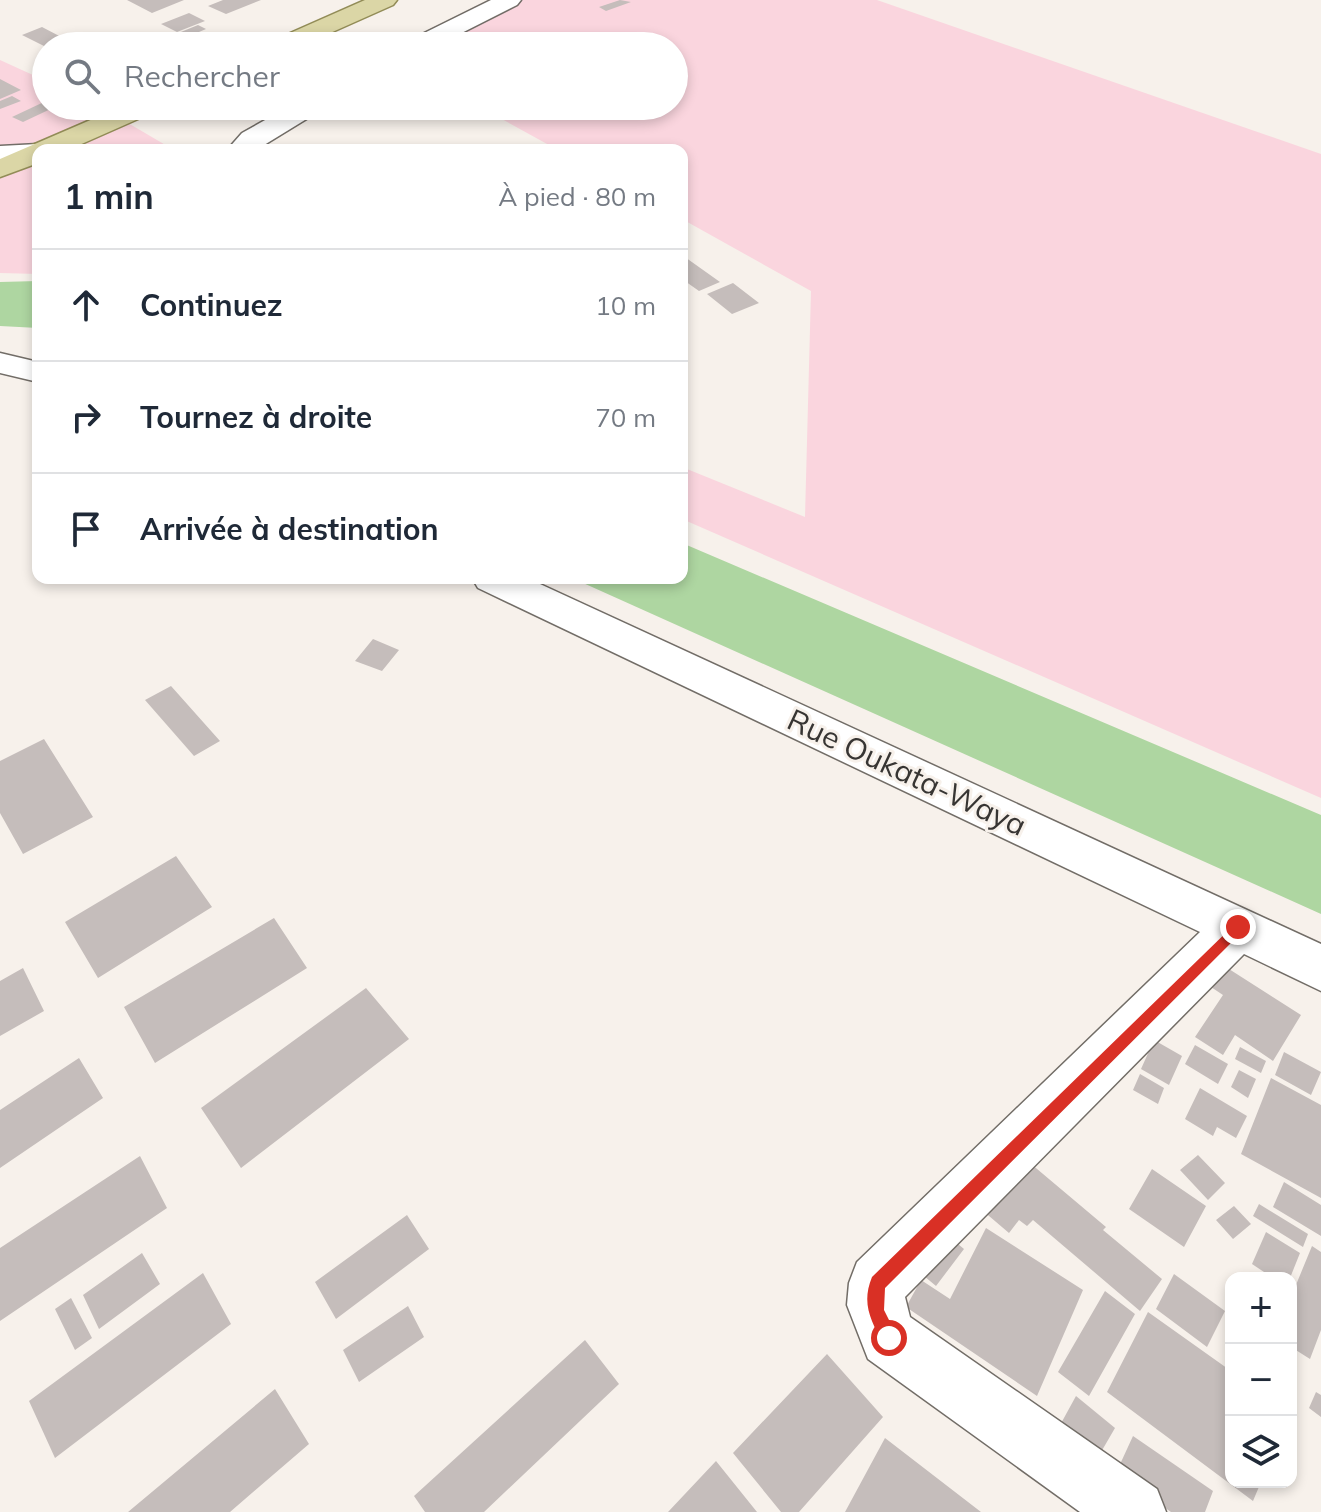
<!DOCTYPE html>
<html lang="fr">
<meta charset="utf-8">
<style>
:root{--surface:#fff;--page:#f2f2f3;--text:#1f2937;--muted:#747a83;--line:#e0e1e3}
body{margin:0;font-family:Mulish,sans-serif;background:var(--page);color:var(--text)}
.controls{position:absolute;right:24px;bottom:24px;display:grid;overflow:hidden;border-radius:16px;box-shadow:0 4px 12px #0003}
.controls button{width:72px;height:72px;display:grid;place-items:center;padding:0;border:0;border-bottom:2px solid var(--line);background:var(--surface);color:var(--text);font:40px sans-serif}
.stop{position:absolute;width:24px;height:24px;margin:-18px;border:6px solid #d93025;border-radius:50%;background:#fff}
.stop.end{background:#d93025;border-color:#fff;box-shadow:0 2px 8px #0008}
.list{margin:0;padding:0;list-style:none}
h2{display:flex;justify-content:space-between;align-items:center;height:104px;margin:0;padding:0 32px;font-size:34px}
h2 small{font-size:26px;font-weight:400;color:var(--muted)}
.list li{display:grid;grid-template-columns:52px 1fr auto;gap:24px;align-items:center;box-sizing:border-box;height:112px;padding:0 32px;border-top:2px solid var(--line)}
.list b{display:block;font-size:30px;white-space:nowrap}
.list em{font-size:26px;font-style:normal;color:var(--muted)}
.icon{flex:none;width:44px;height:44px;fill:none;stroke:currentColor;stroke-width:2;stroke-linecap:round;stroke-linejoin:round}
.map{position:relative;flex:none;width:1321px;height:1512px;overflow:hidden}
.search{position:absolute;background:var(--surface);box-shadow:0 4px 12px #0003;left:32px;top:32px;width:656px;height:88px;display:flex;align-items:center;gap:20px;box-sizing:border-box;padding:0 28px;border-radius:44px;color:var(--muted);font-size:30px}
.panel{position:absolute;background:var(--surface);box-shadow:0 4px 12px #0003;left:32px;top:144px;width:656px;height:440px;border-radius:16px}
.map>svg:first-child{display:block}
.green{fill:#fad5de}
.water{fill:#aed6a1}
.building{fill:#c5bdbb}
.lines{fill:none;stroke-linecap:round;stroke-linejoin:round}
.minor-casing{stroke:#726d67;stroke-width:3}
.major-casing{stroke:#928c57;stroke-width:3}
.minor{fill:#fff;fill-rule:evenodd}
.major{fill:#dbd6a6;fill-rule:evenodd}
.route{fill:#d93025}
.labels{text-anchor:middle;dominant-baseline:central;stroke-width:6;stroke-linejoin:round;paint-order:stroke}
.street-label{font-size:30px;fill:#373533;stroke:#f7f1eb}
</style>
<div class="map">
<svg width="1321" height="1512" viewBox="0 0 1321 1512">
<rect width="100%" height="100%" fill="#f7f1eb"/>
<path class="green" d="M491,0H877L1321,154V798L682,519V467L805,517L811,291L682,219V150H558L478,106H674V46H394Z
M0,60L46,81V106H99L174,150H38V274L0,273Z"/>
<path class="water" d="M38,281V328L0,326V282Z
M682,543L1321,815V914L572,578H682Z"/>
<path class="building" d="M127,0H184L152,13Z
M223,0H261L226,14L208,6Z
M620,0L631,2L606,11L599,7Z
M189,13L205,21L177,32L161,24Z
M198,25L206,29L185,38L176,34Z
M42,27L65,39L46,47L22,35Z
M0,79L21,90L0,99Z
M12,96L21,101L0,109V101Z
M46,101V106H57L23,122L12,117Z
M682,255L720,282L699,291L682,279Z
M733,283L759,303L732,314L707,294Z
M373,639L399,650L382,671L355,661Z
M171,686L220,741L194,756L145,700Z
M44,739L93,817L23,854L0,813V761Z
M176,856L212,907L98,978L65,922Z
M274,918L307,968L155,1063L124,1007Z
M1218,962L1301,1015L1273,1061L1235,1035L1223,1055L1195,1037L1223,995L1205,983Z
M23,968L44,1011L0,1036V981Z
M366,988L409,1039L241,1168L201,1108Z
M1154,1040L1182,1056L1169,1085L1141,1069Z
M1195,1045L1228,1064L1218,1084L1185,1064Z
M1240,1047L1266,1061L1261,1073L1235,1059Z
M1284,1052L1321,1072L1311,1095L1275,1075Z
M79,1058L103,1098L0,1168V1110Z
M1239,1070L1256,1079L1248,1098L1231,1087Z
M1140,1074L1164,1088L1158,1104L1133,1090Z
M1271,1078L1321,1105V1198L1241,1154Z
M1200,1088L1247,1116L1236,1138L1217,1127L1213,1136L1185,1119Z
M1198,1155L1225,1183L1208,1200L1180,1170Z
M140,1156L167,1208L0,1321V1248Z
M1024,1158L1106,1227L1103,1230L1162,1279L1140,1311L1033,1220L1027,1226L1019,1220L1009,1233L982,1210Z
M1152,1169L1206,1206L1184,1247L1129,1209Z
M1284,1182L1321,1205V1236L1273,1207Z
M1259,1204L1308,1234L1303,1247L1253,1216Z
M1234,1206L1251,1224L1233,1239L1216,1220Z
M407,1215L429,1249L336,1319L315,1282Z
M986,1228L1083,1290L1037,1396L906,1307L921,1280L950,1299Z
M1266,1232L1300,1253L1290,1278H1273L1252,1264Z
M946,1234L964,1249L936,1286L918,1271Z
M1312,1246L1321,1252V1330L1310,1359L1291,1347V1297Z
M142,1253L160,1284L99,1329L83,1295Z
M203,1273L231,1324L55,1458L29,1401Z
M1174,1274L1225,1311L1207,1347L1156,1309Z
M1105,1291L1135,1314L1089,1396L1058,1372Z
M71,1298L92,1338L75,1350L55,1309Z
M408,1306L424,1337L359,1382L343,1350Z
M1148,1312L1231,1371V1482H1261L1253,1501L1107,1392Z
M585,1340L619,1384L484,1512H425L414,1496Z
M827,1354L883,1417L799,1512H781L733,1453Z
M275,1389L309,1444L230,1512H128Z
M1316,1392L1321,1395V1417L1309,1408Z
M1076,1396L1115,1428L1097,1459L1059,1427Z
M1133,1436L1213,1491L1205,1512H1171L1116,1473Z
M885,1438L981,1512H845Z
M716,1461L757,1512H668Z"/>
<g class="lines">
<g class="minor-casing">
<path id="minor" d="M491,0H521L517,5L436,46H405L408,41Z
M290,106H322L318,112L256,150H227L242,133Z
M38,144L50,150H38V160L0,162V146Z
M0,353L38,362V382L0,373Z
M472,578H527L1321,944V991L1244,954L905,1297L910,1317L1157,1489L1166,1512H1080L868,1359L847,1305L849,1283L857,1262L1200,932L478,588Z"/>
</g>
<g class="major-casing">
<path id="major" d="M365,0H397L393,5L301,46H269L272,41Z
M123,106H158L154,112L68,150H38V163L0,177V159Z"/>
</g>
<use href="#minor" class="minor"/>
<use href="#major" class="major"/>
</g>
<path class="route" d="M1238,921L1243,923V931L885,1288L884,1310L898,1338L895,1344L889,1347L883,1344C871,1320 861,1304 872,1277Z"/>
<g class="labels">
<g class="street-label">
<text transform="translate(907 772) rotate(25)">Rue Oukata-Waya</text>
</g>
</g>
</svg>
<div class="controls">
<button>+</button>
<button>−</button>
<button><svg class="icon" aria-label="layers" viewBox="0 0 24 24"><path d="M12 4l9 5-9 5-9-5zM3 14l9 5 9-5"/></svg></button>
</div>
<div class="stop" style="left:889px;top:1338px"></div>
<div class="stop end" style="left:1238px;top:927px"></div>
<div class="search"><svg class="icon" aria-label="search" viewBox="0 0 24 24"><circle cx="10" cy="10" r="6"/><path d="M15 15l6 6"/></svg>Rechercher</div>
<section class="panel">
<h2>1 min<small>À pied · 80 m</small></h2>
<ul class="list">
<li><svg class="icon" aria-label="ahead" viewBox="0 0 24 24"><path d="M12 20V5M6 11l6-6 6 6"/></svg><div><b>Continuez</b></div><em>10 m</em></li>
<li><svg class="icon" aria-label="right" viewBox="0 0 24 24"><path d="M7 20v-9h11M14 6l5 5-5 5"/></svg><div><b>Tournez à droite</b></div><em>70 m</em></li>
<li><svg class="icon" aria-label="arrive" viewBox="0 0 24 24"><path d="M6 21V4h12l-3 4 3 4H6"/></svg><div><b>Arrivée à destination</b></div></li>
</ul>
</section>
</div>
